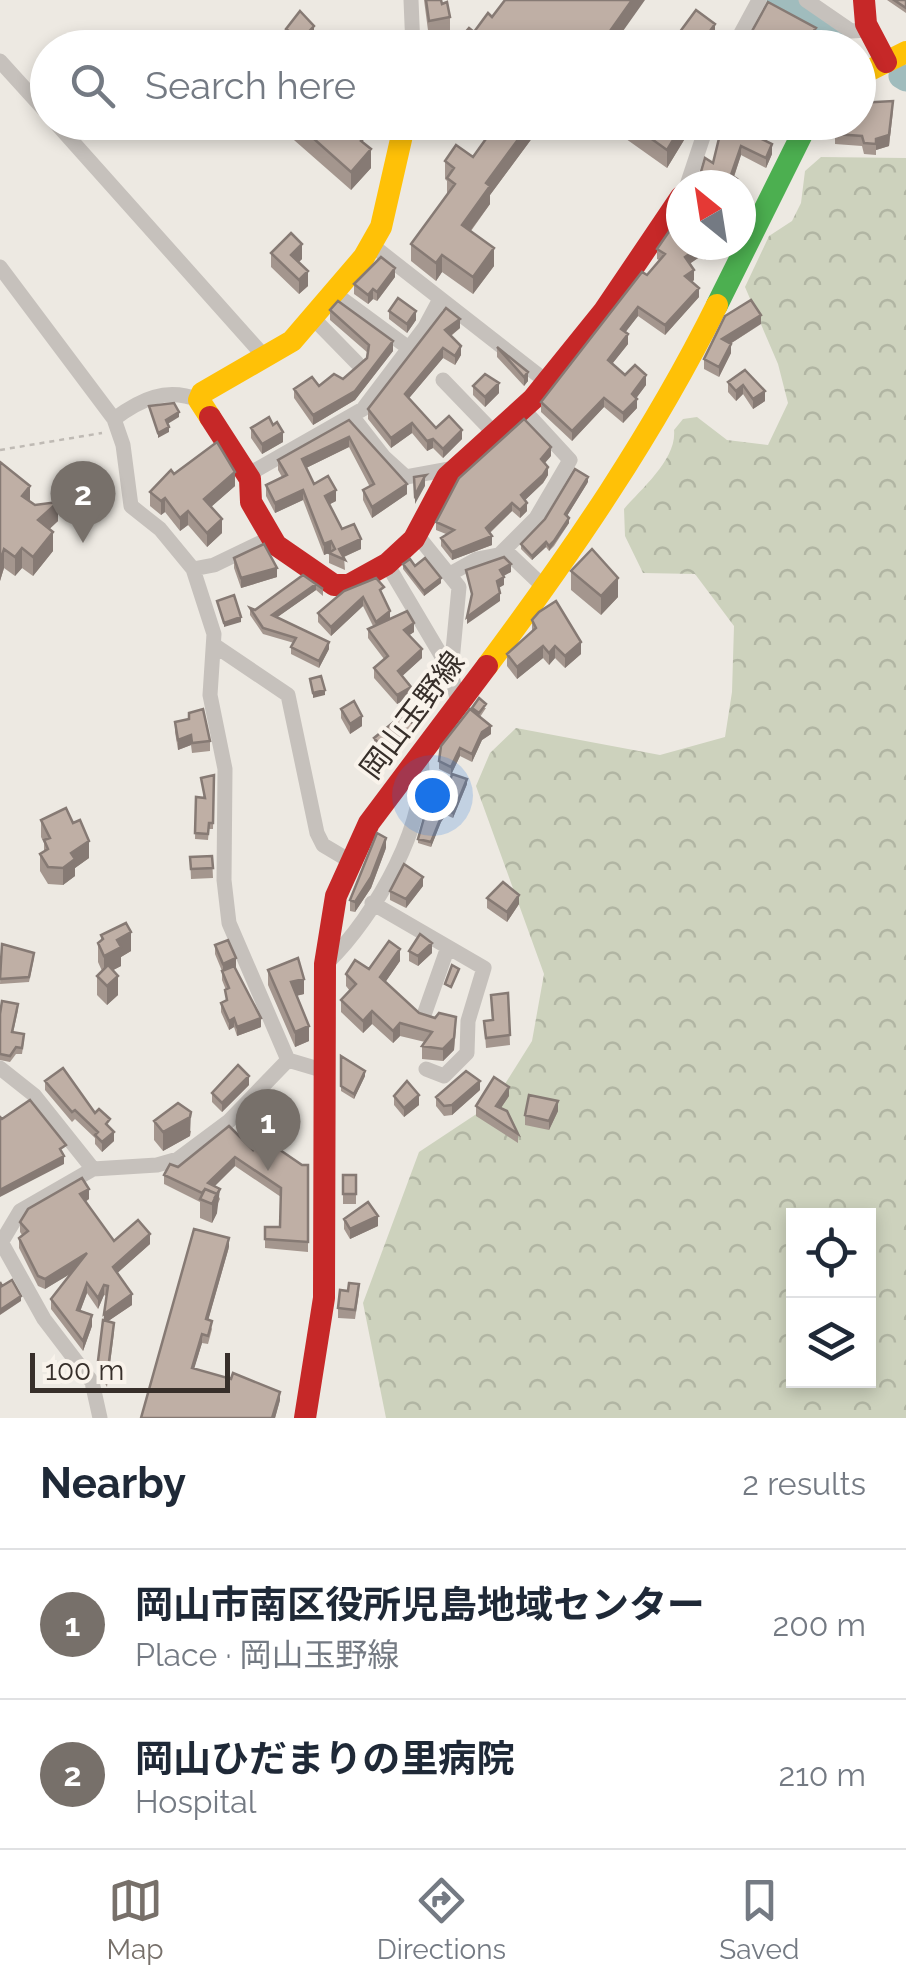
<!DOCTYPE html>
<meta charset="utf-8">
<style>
:root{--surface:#fff;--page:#f6f6f7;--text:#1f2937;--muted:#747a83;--line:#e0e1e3;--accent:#77706a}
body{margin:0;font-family:Raleway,"Noto Sans JP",sans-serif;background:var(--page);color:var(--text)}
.controls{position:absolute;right:30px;bottom:30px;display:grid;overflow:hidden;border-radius:0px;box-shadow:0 5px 15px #0003}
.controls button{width:90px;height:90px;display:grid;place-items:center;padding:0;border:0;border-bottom:2px solid var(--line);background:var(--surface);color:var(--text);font:50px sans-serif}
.compass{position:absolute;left:666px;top:170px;width:90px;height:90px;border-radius:50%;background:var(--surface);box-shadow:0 5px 15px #0003;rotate:330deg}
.scale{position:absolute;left:30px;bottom:25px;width:200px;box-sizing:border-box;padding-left:10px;border:5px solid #372f2a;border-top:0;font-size:28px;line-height:35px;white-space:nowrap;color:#372f2a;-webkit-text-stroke:8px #f9f3eb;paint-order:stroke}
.you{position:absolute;left:432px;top:795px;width:35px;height:35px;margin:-25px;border:8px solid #fff;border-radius:50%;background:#1a73e8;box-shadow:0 0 0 15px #1a73e833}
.badge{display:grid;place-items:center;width:65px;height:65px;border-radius:50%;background:var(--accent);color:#fff;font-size:32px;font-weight:700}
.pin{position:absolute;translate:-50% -82px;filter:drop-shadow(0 2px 5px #0008)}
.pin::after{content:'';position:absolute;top:52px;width:35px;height:30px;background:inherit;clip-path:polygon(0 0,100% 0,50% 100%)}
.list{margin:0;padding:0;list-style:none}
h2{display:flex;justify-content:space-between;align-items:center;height:130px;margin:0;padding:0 40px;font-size:42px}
h2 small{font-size:32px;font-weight:400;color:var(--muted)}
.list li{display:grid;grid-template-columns:65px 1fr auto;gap:30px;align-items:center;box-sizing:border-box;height:150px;padding:0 40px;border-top:2px solid var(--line)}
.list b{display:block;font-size:38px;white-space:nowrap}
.list p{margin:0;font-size:32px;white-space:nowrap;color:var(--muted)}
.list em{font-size:32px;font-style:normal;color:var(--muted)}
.icon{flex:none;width:55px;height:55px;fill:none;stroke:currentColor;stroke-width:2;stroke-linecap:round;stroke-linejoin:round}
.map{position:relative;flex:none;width:906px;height:1418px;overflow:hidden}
.search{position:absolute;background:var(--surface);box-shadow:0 5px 15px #0003;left:30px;right:30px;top:30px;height:110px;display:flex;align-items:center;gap:25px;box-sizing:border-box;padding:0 35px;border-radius:55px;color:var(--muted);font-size:38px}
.sheet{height:430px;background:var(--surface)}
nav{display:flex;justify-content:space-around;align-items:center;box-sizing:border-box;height:140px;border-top:2px solid var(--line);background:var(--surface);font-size:28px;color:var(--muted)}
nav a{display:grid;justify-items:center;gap:5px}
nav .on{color:var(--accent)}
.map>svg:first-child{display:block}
.forest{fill:url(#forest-crowns);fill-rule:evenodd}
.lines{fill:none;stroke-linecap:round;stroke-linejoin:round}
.river{stroke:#a0bcbd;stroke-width:25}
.path{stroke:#bfbab4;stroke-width:2.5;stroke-dasharray:5 5;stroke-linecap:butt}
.street{stroke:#c6c1bc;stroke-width:15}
.fast{stroke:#4caf50;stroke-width:22}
.slow{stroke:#ffc107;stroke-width:22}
.jam{stroke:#c62828;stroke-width:22}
.wall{fill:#a4968e}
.shaded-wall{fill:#867a74}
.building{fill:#bfafa5;stroke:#867a74;stroke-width:2.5}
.labels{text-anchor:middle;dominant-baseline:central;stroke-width:8;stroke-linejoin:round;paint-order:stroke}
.street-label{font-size:30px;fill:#372f2a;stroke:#f9f3eb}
</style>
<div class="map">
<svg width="906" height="1418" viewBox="0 0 906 1418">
<defs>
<pattern id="forest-crowns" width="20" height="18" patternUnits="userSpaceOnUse" patternTransform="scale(2.5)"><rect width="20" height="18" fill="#cdd2bd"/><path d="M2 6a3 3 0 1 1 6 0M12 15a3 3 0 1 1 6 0" fill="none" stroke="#b1b5a3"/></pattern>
</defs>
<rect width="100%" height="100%" fill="#ede9e2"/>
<path class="forest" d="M821,157L906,158V1418H386L363,1303L419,1152L493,1103L532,1041L544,974L476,786L490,753L516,728L660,755L725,737L732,692L734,626L695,574L643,573L625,536L624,509C642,488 677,459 674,430L683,419L697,417L727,440L768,445L788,403L778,364L745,287L769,236L792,221L801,203L805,171ZM794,1216H868V1380H794Z"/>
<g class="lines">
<path class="river" d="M779,0L836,36
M901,76L906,79"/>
<path class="path" d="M0,450L102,433"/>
<path class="street" d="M411,0L413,48
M806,0L851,31L868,30
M733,48L759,0
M0,61L48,114
M55,122L263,355
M687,185L708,122
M373,246L547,382
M0,267L114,419L123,445L131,506L160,529L193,569L214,634L210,695L225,769L224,880L229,923L288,1060L325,1071
M334,293L410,349
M313,318L357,363
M443,380L496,435
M352,416L384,457L406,477L455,468
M114,419C141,399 166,387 199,400
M247,475L363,409L425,327L440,299
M417,535L459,587L451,672
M501,553L536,518L570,460L523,409
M387,564L451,672L458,703
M193,569L214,565L270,538
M450,574L477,559L508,553L545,588
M214,645L288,695L317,833L323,845L350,861
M372,903L484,968L468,1021L467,1053L444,1076L426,1069
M328,962C374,918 433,817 420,752
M424,1015L448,947
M0,1068L34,1095L93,1169
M0,1240L44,1319L92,1382L100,1418
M1,1243L20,1211L93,1169L157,1165L178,1159L229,1121L288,1060"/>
<path class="fast" d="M717,305L808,122"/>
<path class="slow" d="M858,76L906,52
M210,417L199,400L202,393L292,341L364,257L381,227L405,122
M487,666C572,552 653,434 717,305"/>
<path class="jam" d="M864,0L866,24L886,62
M210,417L250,479L251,502L276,545L334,585H349L387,564L414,539L447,477L533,399L604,311L681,197
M305,1418L324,1298L325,964L336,896L369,823L487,666"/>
</g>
<path class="wall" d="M424,0H441L450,17V35L429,38Z
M887,0H906V13Z
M286,29L314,36L303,48H297L286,39Z
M751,33L815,35L819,44L817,48H763L751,39Z
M893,111L889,146L876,150V155L864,154L862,146L835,144V122Z
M278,122H337L365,144L371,168L351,190L278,126Z
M498,122H544L490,195V204L471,231L494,266L473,294L442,272L436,281L411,261V244L447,195V181L445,179V161L473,157Z
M612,122H695L667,168L612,129Z
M749,134L772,154L766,168L741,155L734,177L737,185L713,163Z
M681,245H722L705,260L701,256L689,264L694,280L692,282L699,297L665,335L638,316L625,332L628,344L612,364L625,375L646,385L636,398L637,408L623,423L604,407L572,441L541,412V402L659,260L657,259V249Z
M271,253L302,259L299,262L308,286L299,294L271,267Z
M395,277L377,301L373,299L368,304L354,294V284Z
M330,310L393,351L355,400L313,425L294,398V389L319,386L343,379L367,358L368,353L330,320Z
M389,311L416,320L407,333L389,319Z
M460,319V328L451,336L461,355L455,365L443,358L409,398L436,428L462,439L443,458L433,448L427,451L412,433L391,448L368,419V409Z
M761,324L730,344L731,353L719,377L704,369V359Z
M497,347L528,381L524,386L497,357Z
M745,370L765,401L753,409L743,394L736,401L728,392V382Z
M473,386L499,393L485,407L473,395Z
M349,420L407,494L372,518L363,500V490L370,487L349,447L306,468L314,484L336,501L329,504L342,529L361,549L344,557L345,570L329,563V553L331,552L324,555L303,500L275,513L266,496V485L282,477L278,470V460Z
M251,428L283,442L262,454L251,438Z
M551,456L545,463L548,475L543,483L525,500L527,511L520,518L512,511L490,533L492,545L452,560L441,546V538L446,534L436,530V522Z
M0,462L30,501L58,521L49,529L53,551L33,576L22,568L15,576L4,568L0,581Z
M174,474L235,486L211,507L222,533L207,547L188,525L180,531L165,512L161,515L150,506V492Z
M588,482L567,516L569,523L554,546L549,551L546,547L532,560L521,549V544Z
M234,558L277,577L241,588L234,568Z
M403,564L415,566L441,583L424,596L403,569Z
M571,571L618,597L601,615L571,590Z
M303,575L323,589V596L316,590L277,617L329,649L319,668L291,654V647L294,643L263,634L250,615V608L255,610Z
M344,591L384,597L390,618L414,632L409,635L422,658L402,676L411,696L397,704L374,678V668L384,659L368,638V629L373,626L363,606L331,636L318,622V613Z
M532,620L581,654L565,668L555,658L549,665L543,658L517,679L507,666V654L532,632Z
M472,708H486L480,717L491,734L482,740L472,762L460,756L451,775L439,769V761L472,710Z
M341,709L362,726L350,734L341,718Z
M175,722L210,741V751L192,753L191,745L178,750L175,732Z
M418,731L388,759L374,743V738Z
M214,775L213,829H209L208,840L195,839L196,797L204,798L201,778Z
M467,784L453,818L446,815L441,822L431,847L418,843V839L444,803Z
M41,820L89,858L75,868V876L63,885L48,884L40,871V854L44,851V843L41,837Z
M386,848L371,888L355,912L350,911V900Z
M212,856L213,878L191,879L190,857Z
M423,886L406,908L390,900V891Z
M487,898L519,904L507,922L487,908Z
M101,935L131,951L121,957V966L113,970L118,995L107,1005L97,995V976L102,971L98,962V943L101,941Z
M2,944L34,958L29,982L0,984Z
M215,945L236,967H234L261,1027L237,1036L234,1027L229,1030L221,1012V1003L226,1001V990L222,980V971L215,954Z
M409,951L432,953L418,966L409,961Z
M400,961L385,982L419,1013L456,1029L454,1050L443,1061L422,1059V1046L425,1042L400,1036L393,1043L372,1024L363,1033L341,1012V1000L350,991L346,986V974Z
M268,970L304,994L296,996L309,1041L295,1047L268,985Z
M508,993L510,1045L486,1048L484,1021L492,1020L491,995Z
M18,1010L13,1033L24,1040L22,1054H16L10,1062L0,1060V1014Z
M341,1056L365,1076L354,1099L341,1091Z
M45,1081L95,1113L110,1128L114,1141L102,1152L95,1144V1138L75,1119L72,1122L45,1090Z
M249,1085L222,1112L212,1102V1093Z
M480,1090L452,1115L444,1116L436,1106V1097Z
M394,1096L419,1105L404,1117L394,1105Z
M509,1096L501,1108L518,1134V1143L476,1116V1106Z
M558,1111L549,1130L525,1125V1115Z
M280,1115L295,1120L288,1128L280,1120Z
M154,1121L191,1131L190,1136L163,1151L154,1140Z
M253,1150L302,1165H308V1252L265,1248V1227H280L281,1197L235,1166L214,1186L220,1199L217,1205V1213L212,1223L200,1218V1202L164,1184V1175L178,1167Z
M343,1175H356V1204H343Z
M89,1199L85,1202L114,1241L150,1244L117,1273L132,1305L108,1321L114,1333L107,1387L98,1371L106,1296L104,1295L98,1309L87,1293L80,1311L92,1326L83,1351L51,1309V1299L71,1273L45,1289L38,1286L19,1248V1238L22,1235L20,1232V1222Z
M344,1219L378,1226L350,1239L344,1229Z
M229,1247L208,1320L212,1329L208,1344L202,1343L194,1368L280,1400L275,1418H141Z
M359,1293L355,1319L338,1318V1308Z"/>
<path class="shaded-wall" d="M632,0H645L611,48H598Z
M715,24V42L711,48H698Z
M314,26V36L303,48H301V40Z
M893,101L889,146L876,150V139Z
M531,122H544L490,195V204L462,242V225L486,183Z
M684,122H695L667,168V150Z
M772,144V154L766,168V158Z
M741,146V155L731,185V175Z
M371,149V168L351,190V172Z
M302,244V259L291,269V255Z
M711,245H722L705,260V250Z
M701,246V256L685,267V257Z
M494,248V266L473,294V277Z
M442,255V272L436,281V263Z
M395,268V277L377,301V292Z
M694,270V280L685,286V276Z
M308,271V286L299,294V280Z
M699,288V297L665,335V325Z
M373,289V299L368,304V295Z
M638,307V316L621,338V329Z
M416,311V320L407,333V324Z
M761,315V324L722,349V339Z
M460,319V328L445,340V330Z
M628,334V344L608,369V360Z
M393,341V351L355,400L313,425V415Z
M731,344V353L719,377V367Z
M461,346V355L455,365V356Z
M443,348V358L405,403V394Z
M528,372V381L524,386V377Z
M646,375V385L632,404V394Z
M499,383V393L485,407V397Z
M743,385V394L736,401V391Z
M765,391V401L753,409V399Z
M604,398V407L572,441V431Z
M637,399V408L623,423V413Z
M179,412V417L166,425V420Z
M412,423V433L391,448V438Z
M169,427V432L158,438V433Z
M462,430V439L443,458V449Z
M283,432V442L262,454V444Z
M349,437V447L302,470V459Z
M433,439V448L427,451V441Z
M551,447V456L541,467V459Z
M548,467V475L543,483L521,504V495Z
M235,472V486L204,513V499Z
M425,476V486L415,504V495Z
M588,477V482L565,519V514Z
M407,484V494L372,518V507Z
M30,486V505L22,496Z
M303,490V500L275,513V503Z
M336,490V501L325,507V496Z
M165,498V512L161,515V501Z
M58,502V521L38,540V520Z
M512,503V511L486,536V528Z
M527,503V511L520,518V510Z
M188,511V525L180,531V518Z
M569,518V523L549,551V546Z
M222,519V533L207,547V533Z
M53,532V551L33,576V557Z
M492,536V545L452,560V552Z
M361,539V549L341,558L339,549Z
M331,541V552L324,555V544Z
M546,542V547L532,560V556Z
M22,548V568L15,576V557Z
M4,549V568L0,581V562Z
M511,564V572L500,578V570Z
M277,568V577L241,588V578Z
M504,577V585L497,589V581Z
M441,578V583L424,596V591Z
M618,578V597L601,615V596Z
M316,584V590L272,621V615Z
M500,593V601L467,624V617Z
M363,597V606L331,636V627Z
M390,611V620L376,631V622Z
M241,617V622L224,627V623Z
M414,623V632L404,639V630Z
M329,642V649L319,668V661Z
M581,642V654L565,668V656Z
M543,646V658L517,679V667Z
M555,646V658L549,665V653Z
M422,649V658L398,680V671Z
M411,687V696L397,704V695Z
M325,690V695L313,698V693Z
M362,716V726L350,734V724Z
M418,726V731L388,759V754Z
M491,726V734L482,740L472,762V754L482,732Z
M191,735V745L178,750V740Z
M460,748V756L451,775V767Z
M467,779V784L453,818V813Z
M446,810V815L441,822L431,847V842L441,817Z
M386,838V848L371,888L355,912V902Z
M89,841V858L75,868V876L63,885V868L71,853Z
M423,877V886L406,908V899Z
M519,895V904L507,922V912Z
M131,932V951L121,957V966L104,975V956L117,940Z
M432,943V953L418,966V956Z
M400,949V961L380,990V977Z
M236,958V967L223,973V964Z
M118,976V995L107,1005V986Z
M304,979V994L291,997V982Z
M372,1011V1024L363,1033V1021Z
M456,1017L454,1050L443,1061V1049Z
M234,1018V1027L229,1030V1021Z
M261,1018V1027L237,1036V1027Z
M400,1023V1036L393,1043V1031Z
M309,1026V1041L295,1047V1032Z
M365,1071V1076L354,1099V1094Z
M249,1076V1085L222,1112V1103Z
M480,1081V1090L452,1115V1105Z
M509,1087V1096L496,1115V1106Z
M419,1095V1105L404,1117V1108Z
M558,1101V1111L549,1130V1121Z
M191,1112L190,1136L163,1151V1132Z
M114,1132V1141L102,1152V1142Z
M64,1156V1164L0,1197V1190Z
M235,1157V1166L208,1193V1183Z
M89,1189V1199L80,1205V1194Z
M220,1189L217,1213L212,1223V1204Z
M378,1216V1226L350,1239V1229Z
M150,1234V1244L113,1277V1267Z
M229,1238V1247L206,1328V1319Z
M87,1253V1264L45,1289V1279Z
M87,1283V1293L77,1320V1310Z
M104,1285V1295L98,1309V1298Z
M132,1294V1305L104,1324V1314Z
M21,1296V1301L0,1315V1310Z
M92,1315V1326L83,1351V1341Z
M202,1334V1343L192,1376V1368Z
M280,1392V1400L275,1418H272Z"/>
<path class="building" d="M426,0H441L442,4L447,2L450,17L429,21Z
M505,0H632L598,48H452L469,28L474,32L488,13L492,17Z
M894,0H906V8Z
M768,2L816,28L812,33L819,38L812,48H772L751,33Z
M696,10L715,24L698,48H668Z
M300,11L314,26L301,40L286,29Z
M893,101L889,135L876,139V144L864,143L862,136L835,134V122H858V103Z
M295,122H337L341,126L343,122H348L365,137L361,141L371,149L351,172Z
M498,122H531L486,183L490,186L462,225L494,248L473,277L442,255L436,263L411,244L455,184L447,178L454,168L445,161L456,145L473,157Z
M628,122H684L667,150Z
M723,122H740L749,126L747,132L772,144L766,158L741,146L731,175L737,179L734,185H697L705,158L713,163Z
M681,214V245H711L705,250L701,246L685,257L694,270L685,276L699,288L665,325L638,307L621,329L628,334L608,360L625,375L635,365L646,375L632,394L637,399L623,413L604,398L572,431L541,402L642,272L647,275L665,254L657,249Z
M291,233L302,244L291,255L308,271L299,280L271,253Z
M381,257L395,268L377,292L373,289L368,295L354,284Z
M398,298L416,311L407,324L389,311Z
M751,300L761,315L722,339L731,344L719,367L704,359L725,316Z
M338,301L393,341L355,391L313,415L294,389L312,377L319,386L334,374L343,379L367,358L369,345L330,310Z
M446,308L460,319L445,330L461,346L455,356L443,348L405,394L436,428L449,416L462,430L443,449L433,439L427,441L412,423L391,438L368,409Z
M497,347L528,372L524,377Z
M745,370L765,391L753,399L743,385L736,391L728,382Z
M485,374L499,383L485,397L473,386Z
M174,403L179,412L166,420L169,427L158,433L149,406Z
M269,417L273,425L277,422L283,432L262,444L251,428Z
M524,419L551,447L541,459L548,467L543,475L521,495L527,503L520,510L512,503L486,528L492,536L452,552L441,538L454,530L436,522L459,478Z
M349,420L407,484L372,507L363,490L374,484L349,437L302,459L314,484L328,476L336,490L325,496L342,529L354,524L361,539L339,549L345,560L329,553L335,549L331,541L324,544L303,490L275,503L266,485L287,475L278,460Z
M217,442L235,472L204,499L222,519L207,533L188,511L180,518L165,498L161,501L150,492L171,470L174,474Z
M0,462L30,486L22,496L35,505L58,502L38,520L53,532L33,557L22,548L15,557L4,549L0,562Z
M575,469L588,477L565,514L569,518L554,541L549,546L546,542L532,556L521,544L545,519Z
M426,475L425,476L415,495L414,477Z
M264,544L277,568L241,578L234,558Z
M592,549L618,578L601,596L571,571Z
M504,557L511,564L500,570L504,577L497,581L500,593L467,617L472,594L466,570Z
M425,558L441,578L424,591L403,564L410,559L415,566Z
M303,575L323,589L316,584L272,615L329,642L319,661L291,647L296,638L263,628L250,608L255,610Z
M376,578L384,587L380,590L390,611L376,622L363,597L331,627L318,613L344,591Z
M234,595L241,617L224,623L217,601Z
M556,601L581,642L565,656L555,646L549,653L543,646L517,667L507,654L536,628L532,620L539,612Z
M407,611L414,623L404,630L422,649L398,671L411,687L397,695L374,668L388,656L368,629Z
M321,676L325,690L313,693L310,679Z
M479,698L486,704L479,713L472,708Z
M354,701L362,716L350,724L341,709Z
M203,709L210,741L192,743L191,735L178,740L175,722L189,719V713Z
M470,709L491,726L482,732L472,754L460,748L451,767L439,761L441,746Z
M400,717L418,726L388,754L374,738Z
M452,774L467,779L453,813L446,810L441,817L431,842L418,839L430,797L444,803Z
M214,775L213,823H209L208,834L195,833L196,797L205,798L201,778Z
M66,808L73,823L80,820L89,841L71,853L75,859L63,868L48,867L40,854L48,849L44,840L50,838L41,820Z
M377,833L386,838L371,877L355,902L350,900Z
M212,856L213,868L191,869L190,857Z
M404,864L423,877L406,899L390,891Z
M503,882L519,895L507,912L487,898Z
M126,923L131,932L117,940L121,947L104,956L98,943L103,939L101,935Z
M420,934L432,943L418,956L409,951Z
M228,940L236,958L223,964L215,945Z
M389,941L400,949L380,977L419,1013L435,1018L439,1013L456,1017L454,1038L443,1049L422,1046L432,1032L400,1023L393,1031L372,1011L363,1021L341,1000L356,984L346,974L355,960L369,969Z
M2,944L34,953L29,977L0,979Z
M298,958L304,979L291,982L309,1026L295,1032L268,970Z
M108,965L118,976L107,986L97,976Z
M452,965L459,969L451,987L445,984Z
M234,966L261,1018L237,1027L234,1018L229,1021L221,1003L227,1000L225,990L229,988L222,971Z
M508,993L510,1035L486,1038L484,1021L493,1020L491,995Z
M2,1001L18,1004L12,1032L24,1034L22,1048L16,1047L10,1056L0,1054V1014Z
M341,1056L365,1071L354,1094L341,1086Z
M238,1065L249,1076L222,1103L212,1093Z
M63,1068L95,1113L99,1109L110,1119L106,1124L114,1132L102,1142L95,1135L98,1132L75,1110L72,1112L45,1081Z
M466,1071L480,1081L452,1105L444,1106L436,1097Z
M494,1077L509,1087L496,1106L507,1111L518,1134L476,1106Z
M407,1081L419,1095L404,1108L394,1096Z
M529,1095L558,1101L549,1121L525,1115Z
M30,1100L66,1145L60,1149L64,1156L0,1190V1117L2,1119Z
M178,1103L191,1112L190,1117L163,1132L154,1121Z
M287,1107L295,1115L288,1123L280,1115Z
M229,1126L253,1150L261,1137L302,1165H308V1242L265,1239V1227H280L281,1188L235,1157L208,1183L220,1189L214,1199L217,1194L205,1189L202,1193L164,1175L170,1164L178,1167Z
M343,1175H356V1194H343Z
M82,1178L89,1189L80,1194L114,1241L138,1220L150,1234L113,1267L132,1294L104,1314L108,1286L104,1285L98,1298L87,1283L77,1310L92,1315L83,1341L51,1299L87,1253L45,1279L38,1276L19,1238L28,1231L20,1222L28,1209Z
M205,1189L217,1194L212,1204L200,1199Z
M368,1202L378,1216L350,1229L344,1219Z
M194,1229L229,1238L206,1319L212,1321L208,1336L202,1334L192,1368L231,1379L233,1373L280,1392L272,1418H141Z
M12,1280L21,1296L0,1310V1282L2,1286Z
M349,1283L359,1284L355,1310L338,1308L340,1290L348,1291Z
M103,1320L114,1323L107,1377L98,1361Z"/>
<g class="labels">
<g class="street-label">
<text transform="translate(412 715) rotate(-53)">岡山玉野線</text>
</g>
</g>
</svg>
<div class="controls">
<button><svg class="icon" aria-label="locate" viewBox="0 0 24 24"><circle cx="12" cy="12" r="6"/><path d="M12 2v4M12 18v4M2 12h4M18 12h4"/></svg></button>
<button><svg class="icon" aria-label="layers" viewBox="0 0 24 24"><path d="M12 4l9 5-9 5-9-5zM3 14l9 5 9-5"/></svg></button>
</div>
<svg class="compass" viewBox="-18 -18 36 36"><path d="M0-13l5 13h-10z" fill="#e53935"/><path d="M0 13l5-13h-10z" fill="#747a83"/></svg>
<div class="scale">100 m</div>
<div class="you"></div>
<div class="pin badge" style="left:268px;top:1171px">1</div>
<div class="pin badge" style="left:83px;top:543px">2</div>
<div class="search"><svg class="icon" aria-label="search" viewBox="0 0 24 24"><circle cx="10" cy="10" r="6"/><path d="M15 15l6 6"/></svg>Search here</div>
</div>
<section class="sheet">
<h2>Nearby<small>2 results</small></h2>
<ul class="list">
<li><span class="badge">1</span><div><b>岡山市南区役所児島地域センター</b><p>Place · 岡山玉野線</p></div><em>200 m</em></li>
<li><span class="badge">2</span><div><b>岡山ひだまりの里病院</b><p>Hospital</p></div><em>210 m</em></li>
</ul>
</section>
<nav>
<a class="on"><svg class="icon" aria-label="map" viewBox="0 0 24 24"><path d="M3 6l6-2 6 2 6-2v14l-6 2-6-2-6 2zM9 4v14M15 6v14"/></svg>Map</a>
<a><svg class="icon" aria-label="directions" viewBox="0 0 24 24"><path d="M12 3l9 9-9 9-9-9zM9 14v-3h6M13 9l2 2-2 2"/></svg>Directions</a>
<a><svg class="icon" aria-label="saved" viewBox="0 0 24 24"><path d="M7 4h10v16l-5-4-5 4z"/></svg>Saved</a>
</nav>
